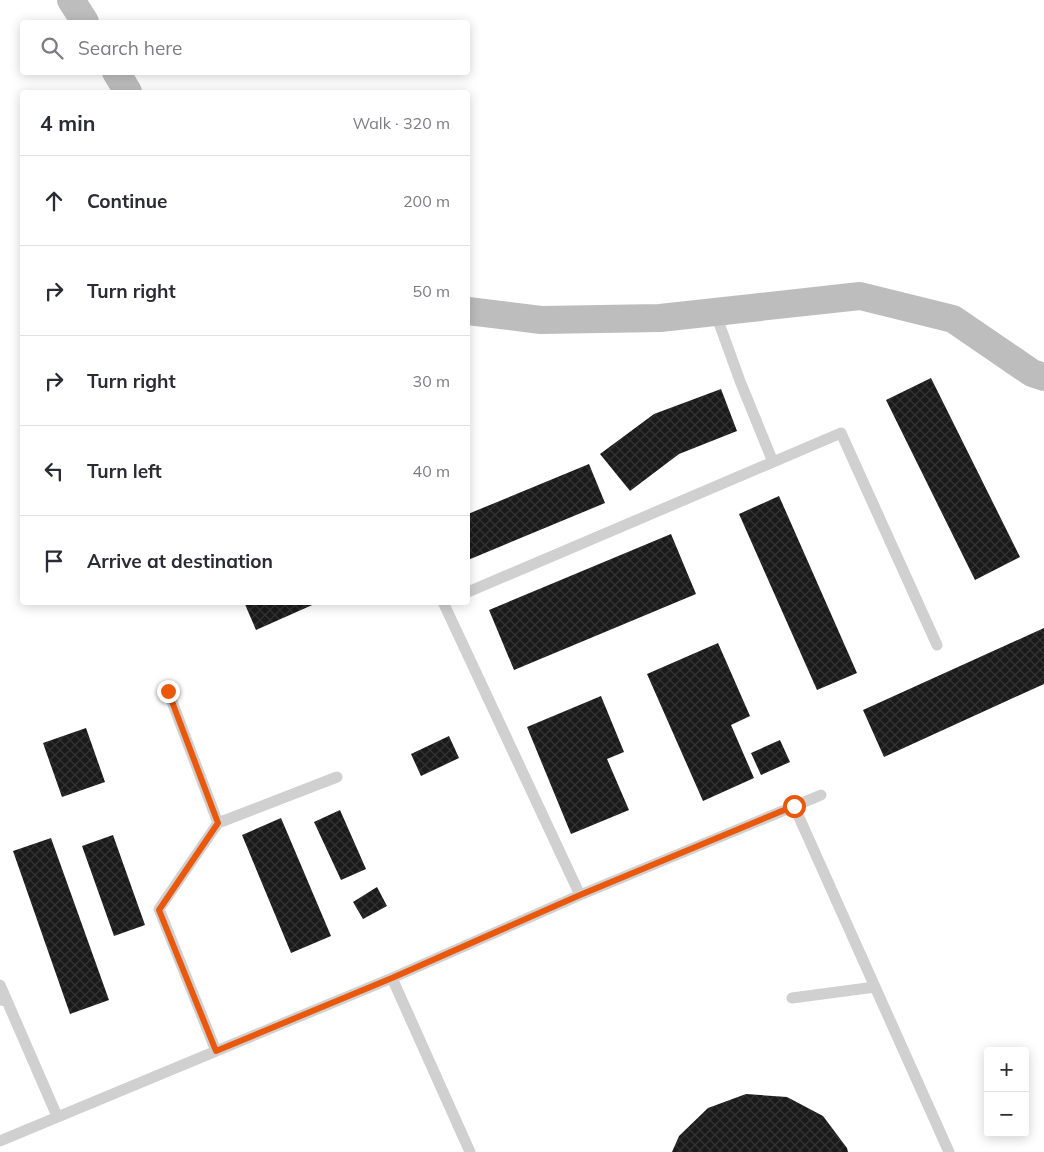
<!DOCTYPE html>
<meta charset="utf-8">
<style>
:root{--surface:#fff;--page:#f7f7f7;--text:#2b2b33;--muted:#7c7c81;--line:#e1e1e2}
body{margin:0;font-family:Mulish,sans-serif;background:var(--page);color:var(--text)}
.controls{position:absolute;right:15px;bottom:15px;display:grid;overflow:hidden;border-radius:5px;box-shadow:0 2px 12px #0003}
.controls button{width:45px;height:45px;display:grid;place-items:center;padding:0;border:0;border-bottom:1px solid var(--line);background:var(--surface);color:var(--text);font:25px sans-serif}
.stop{position:absolute;width:15px;height:15px;margin:-11px;border:4px solid #ea580c;border-radius:50%;background:#fff}
.stop.end{background:#ea580c;border-color:#fff;box-shadow:0 1px 5px #0008}
.list{margin:0;padding:0;list-style:none}
h2{display:flex;justify-content:space-between;align-items:center;height:65px;margin:0;padding:0 20px;font-size:21px}
h2 small{font-size:16px;font-weight:400;color:var(--muted)}
.list li{display:grid;grid-template-columns:32px 1fr auto;gap:15px;align-items:center;box-sizing:border-box;height:90px;padding:0 20px;border-top:1px solid var(--line)}
.list b{display:block;font-size:19px;white-space:nowrap}
.list em{font-size:16px;font-style:normal;color:var(--muted)}
.icon{flex:none;width:28px;height:28px;fill:none;stroke:currentColor;stroke-width:2;stroke-linecap:round;stroke-linejoin:round}
.map{position:relative;flex:none;width:1044px;height:1152px;overflow:hidden}
.search{position:absolute;background:var(--surface);box-shadow:0 2px 12px #0003;left:20px;top:20px;width:450px;height:55px;display:flex;align-items:center;gap:12px;box-sizing:border-box;padding:0 18px;border-radius:5px;color:var(--muted);font-size:19px}
.panel{position:absolute;background:var(--surface);box-shadow:0 2px 12px #0003;left:20px;top:90px;width:450px;height:515px;border-radius:5px}
.map>svg:first-child{display:block}
.building{fill:url(#building-cross-hatch)}
.lines{fill:none;stroke-linecap:round;stroke-linejoin:round}
.lane{stroke:#d0d0d0;stroke-width:11}
.secondary{stroke:#bdbdbd;stroke-width:28}
.route{stroke:#ea580c;stroke-width:6}
</style>
<div class="map">
<svg width="1044" height="1152" viewBox="0 0 1044 1152">
<defs>
<pattern id="building-cross-hatch" width="8" height="8" patternUnits="userSpaceOnUse" patternTransform="scale(1.25)"><rect width="8" height="8" fill="#1a1a1a"/><path d="M0 0l8 8M0 8l8-8" fill="none" stroke="#333"/></pattern>
</defs>
<rect width="100%" height="100%" fill="#fff"/>
<path class="building" d="M931,378L1020,557L975,580L886,400Z
M721,389L737,431L679,454L630,491L600,454L654,414Z
M589,464L605,503L468,560V514Z
M779,496L857,673L817,690L739,514Z
M671,534L696,594L514,670L489,610Z
M244,602H319L256,630Z
M1044,628V684L884,757L863,710Z
M718,643L750,716L731,725L754,778L703,801L647,674Z
M601,696L624,752L607,759L629,810L571,834L527,727Z
M86,728L105,782L62,797L43,743Z
M449,736L459,758L421,776L411,754Z
M780,740L790,762L761,775L751,753Z
M340,810L366,869L341,880L314,822Z
M281,818L331,936L291,953L242,835Z
M113,835L145,925L114,936L82,846Z
M51,838L109,1000L70,1014L13,851Z
M377,887L387,906L363,919L353,902Z
M746,1094L787,1097L823,1116L847,1148L848,1152H672L679,1136L708,1108Z"/>
<g class="lines">
<path class="lane" d="M715,312L740,381L773,462
M468,592L841,433L937,645
M443,602L580,895L821,795
M168,691L218,823
M794,806L949,1152
M392,978L470,1152
M0,985L7,1001
M792,998L875,987
M0,1000L7,1001L57,1116
M216,1051L159,909L218,823L337,777
M0,1141L392,978L580,895"/>
<path class="secondary" d="M71,0L85,22
M116,72L128,92
M468,311L541,320L660,318L860,296L953,319L1032,373L1044,377"/>
</g>
<g class="lines">
<path class="route" d="M168,691L218,823L159,910L216,1051L392,978L580,895L794,806"/>
</g>
</svg>
<div class="controls">
<button>+</button>
<button>−</button>
</div>
<div class="stop" style="left:794px;top:806px"></div>
<div class="stop end" style="left:168px;top:691px"></div>
<div class="search"><svg class="icon" aria-label="search" viewBox="0 0 24 24"><circle cx="10" cy="10" r="6"/><path d="M15 15l6 6"/></svg>Search here</div>
<section class="panel">
<h2>4 min<small>Walk · 320 m</small></h2>
<ul class="list">
<li><svg class="icon" aria-label="ahead" viewBox="0 0 24 24"><path d="M12 20V5M6 11l6-6 6 6"/></svg><div><b>Continue</b></div><em>200 m</em></li>
<li><svg class="icon" aria-label="right" viewBox="0 0 24 24"><path d="M7 20v-9h11M14 6l5 5-5 5"/></svg><div><b>Turn right</b></div><em>50 m</em></li>
<li><svg class="icon" aria-label="right" viewBox="0 0 24 24"><path d="M7 20v-9h11M14 6l5 5-5 5"/></svg><div><b>Turn right</b></div><em>30 m</em></li>
<li><svg class="icon" aria-label="left" viewBox="0 0 24 24"><path d="M17 20v-9H6M10 6l-5 5 5 5"/></svg><div><b>Turn left</b></div><em>40 m</em></li>
<li><svg class="icon" aria-label="arrive" viewBox="0 0 24 24"><path d="M6 21V4h12l-3 4 3 4H6"/></svg><div><b>Arrive at destination</b></div></li>
</ul>
</section>
</div>
